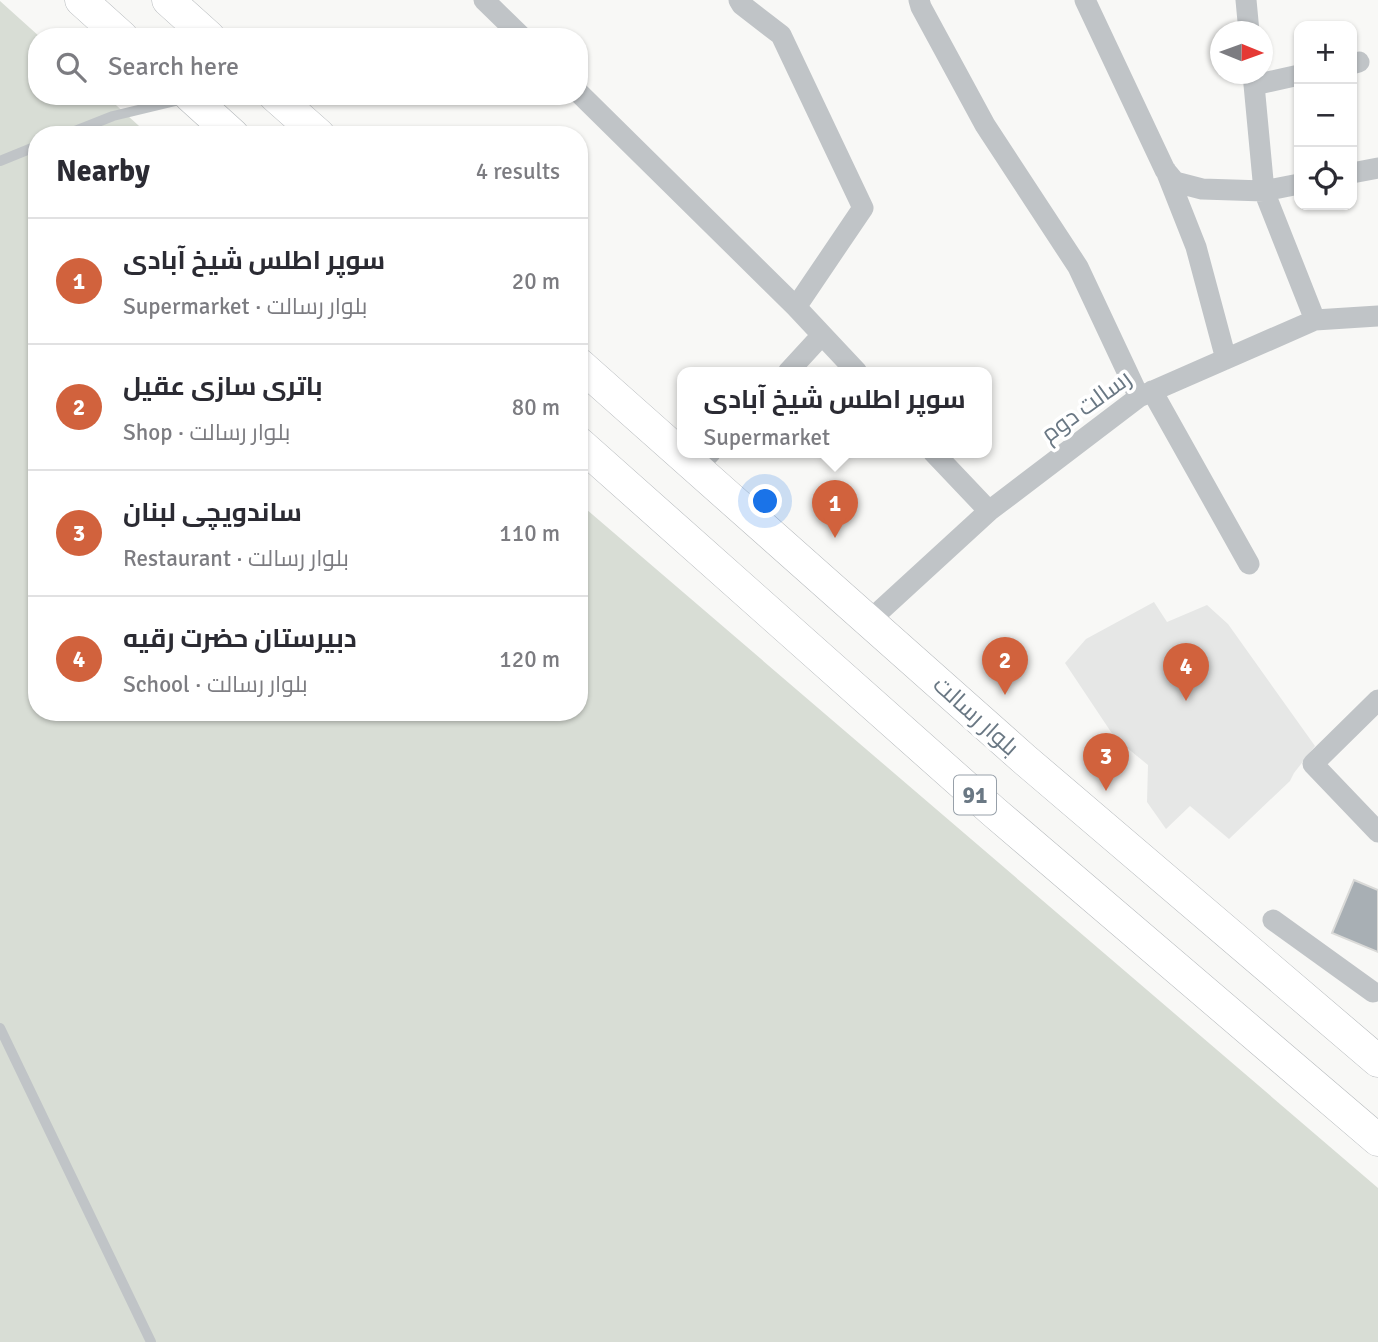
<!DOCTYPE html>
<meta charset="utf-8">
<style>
:root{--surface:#fff;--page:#f7f7f7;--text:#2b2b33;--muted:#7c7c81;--line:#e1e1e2;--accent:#d1623d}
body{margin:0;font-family:Signika,Cairo,sans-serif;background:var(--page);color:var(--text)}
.controls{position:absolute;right:21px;top:21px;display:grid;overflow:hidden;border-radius:14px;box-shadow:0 2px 5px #0004}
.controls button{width:63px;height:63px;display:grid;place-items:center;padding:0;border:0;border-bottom:2px solid var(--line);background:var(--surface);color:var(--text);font:35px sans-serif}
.compass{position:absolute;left:1210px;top:21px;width:63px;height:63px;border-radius:50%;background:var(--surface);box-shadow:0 2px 5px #0004;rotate:91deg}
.you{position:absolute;left:766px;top:502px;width:24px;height:24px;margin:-18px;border:5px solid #fff;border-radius:50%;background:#1a73e8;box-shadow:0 0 0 10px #1a73e833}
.badge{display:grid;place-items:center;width:46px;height:46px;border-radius:50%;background:var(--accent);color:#fff;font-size:23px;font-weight:700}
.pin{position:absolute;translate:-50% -58px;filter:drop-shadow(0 2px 4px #0008)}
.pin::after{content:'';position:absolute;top:37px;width:24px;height:21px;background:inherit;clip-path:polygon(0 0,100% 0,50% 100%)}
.popup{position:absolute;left:677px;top:367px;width:315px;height:91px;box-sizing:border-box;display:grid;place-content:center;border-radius:14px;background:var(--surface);filter:drop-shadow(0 2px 5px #0005);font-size:23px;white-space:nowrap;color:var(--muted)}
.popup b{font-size:26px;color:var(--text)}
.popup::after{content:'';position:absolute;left:50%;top:100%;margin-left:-14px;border:14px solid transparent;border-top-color:var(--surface)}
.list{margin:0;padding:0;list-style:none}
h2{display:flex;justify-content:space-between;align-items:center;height:91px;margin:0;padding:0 28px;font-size:30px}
h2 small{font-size:23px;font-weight:400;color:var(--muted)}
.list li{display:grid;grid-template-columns:46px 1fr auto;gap:21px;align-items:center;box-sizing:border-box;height:126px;padding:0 28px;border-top:2px solid var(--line)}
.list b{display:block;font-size:26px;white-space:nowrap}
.list p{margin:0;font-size:23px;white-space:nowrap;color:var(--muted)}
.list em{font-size:23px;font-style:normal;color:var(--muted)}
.icon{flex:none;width:38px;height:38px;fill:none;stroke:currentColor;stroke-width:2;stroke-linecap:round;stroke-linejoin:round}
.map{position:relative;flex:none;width:1378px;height:1342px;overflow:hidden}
.search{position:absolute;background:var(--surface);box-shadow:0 2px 5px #0004;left:28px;top:28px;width:560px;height:77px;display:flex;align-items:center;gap:18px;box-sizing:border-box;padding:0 24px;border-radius:28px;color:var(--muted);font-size:26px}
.panel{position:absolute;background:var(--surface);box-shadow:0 2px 5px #0004;left:28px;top:126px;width:560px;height:595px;border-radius:28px}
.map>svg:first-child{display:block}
.built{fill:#e6e7e6}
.green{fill:#d8ddd5}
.building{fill:#a8afb4;stroke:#dadad8;stroke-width:2}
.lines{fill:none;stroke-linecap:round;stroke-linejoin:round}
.primary-casing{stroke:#b4b8bb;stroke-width:33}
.lane{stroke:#c0c4c7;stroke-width:10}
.street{stroke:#c0c4c7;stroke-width:21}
.primary{stroke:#fff;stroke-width:32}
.labels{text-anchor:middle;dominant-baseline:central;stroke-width:7;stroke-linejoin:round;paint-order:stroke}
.shield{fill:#fff;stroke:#97a0a9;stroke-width:2}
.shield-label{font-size:23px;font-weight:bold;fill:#6a7884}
.street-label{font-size:24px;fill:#6a7884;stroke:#fff}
</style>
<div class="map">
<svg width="1378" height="1342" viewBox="0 0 1378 1342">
<rect width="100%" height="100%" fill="#f8f8f6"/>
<path class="built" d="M1154,602L1167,622L1207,605L1228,624L1315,746L1294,773L1290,781L1229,839L1190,806L1166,829L1147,802L1148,765L1115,738L1065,663L1086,639Z"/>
<path class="green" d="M0,1L40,37H37V96H106L149,135H37V712H579V503L1378,1188V1342H0Z"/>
<path class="building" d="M1354,880L1378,890V952L1332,933Z"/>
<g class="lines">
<g class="primary-casing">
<path id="primary" d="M81,0L122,37
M168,0L209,37
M190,96L233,135
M275,96L319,135
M579,364L1024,759L1378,1061
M579,443L994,812L1378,1140"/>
</g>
<path class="lane" d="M65,135L113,116L188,98
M0,161L37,146
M0,1028L151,1342"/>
<path class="street" d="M484,0L522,37
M739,0L742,5L781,35L863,208L796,307
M919,0L921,7L985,125L1078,267L1139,397
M1085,0L1165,170L1175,182L1202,189L1264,191L1299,184
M1246,0L1249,32
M1352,64L1359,62
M1253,74L1264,191L1315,320
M1254,85L1299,75
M579,93L796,307L857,372
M1166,171L1196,247L1226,359
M1352,173L1378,168
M788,372L822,335
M1152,391L1249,564
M933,452L989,511
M696,468L711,452
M869,621L989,511L1139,397L1315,320L1378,316
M1378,700L1313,764L1378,832
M1273,920L1373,992"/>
<use href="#primary" class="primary"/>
</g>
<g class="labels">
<rect class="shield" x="954" y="775.5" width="42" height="39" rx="5"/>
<g class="shield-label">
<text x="975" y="795">91</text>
</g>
<g class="street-label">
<text transform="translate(1086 406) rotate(-36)">رسالت دوم</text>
<text transform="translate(976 716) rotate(42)">بلوار رسالت</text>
</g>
</g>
</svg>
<div class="controls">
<button>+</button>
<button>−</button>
<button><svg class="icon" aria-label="locate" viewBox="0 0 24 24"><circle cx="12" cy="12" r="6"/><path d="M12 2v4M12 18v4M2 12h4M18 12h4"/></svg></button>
</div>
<svg class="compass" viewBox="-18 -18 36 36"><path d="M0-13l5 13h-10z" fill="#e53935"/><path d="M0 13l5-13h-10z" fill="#7c7c81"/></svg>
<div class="you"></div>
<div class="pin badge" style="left:835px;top:538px">1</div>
<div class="popup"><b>سوپر اطلس شیخ آبادی</b>Supermarket</div>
<div class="pin badge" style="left:1005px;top:695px">2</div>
<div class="pin badge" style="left:1106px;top:791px">3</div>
<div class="pin badge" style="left:1186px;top:701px">4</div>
<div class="search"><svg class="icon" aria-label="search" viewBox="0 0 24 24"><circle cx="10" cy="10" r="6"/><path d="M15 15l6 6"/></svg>Search here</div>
<section class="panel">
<h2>Nearby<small>4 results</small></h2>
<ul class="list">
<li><span class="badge">1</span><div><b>سوپر اطلس شیخ آبادی</b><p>Supermarket · بلوار رسالت</p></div><em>20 m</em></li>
<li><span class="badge">2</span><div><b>باتری سازی عقیل</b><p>Shop · بلوار رسالت</p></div><em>80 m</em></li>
<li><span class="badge">3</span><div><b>ساندویچی لبنان</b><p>Restaurant · بلوار رسالت</p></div><em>110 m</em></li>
<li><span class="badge">4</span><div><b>دبیرستان حضرت رقیه</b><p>School · بلوار رسالت</p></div><em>120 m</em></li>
</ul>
</section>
</div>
